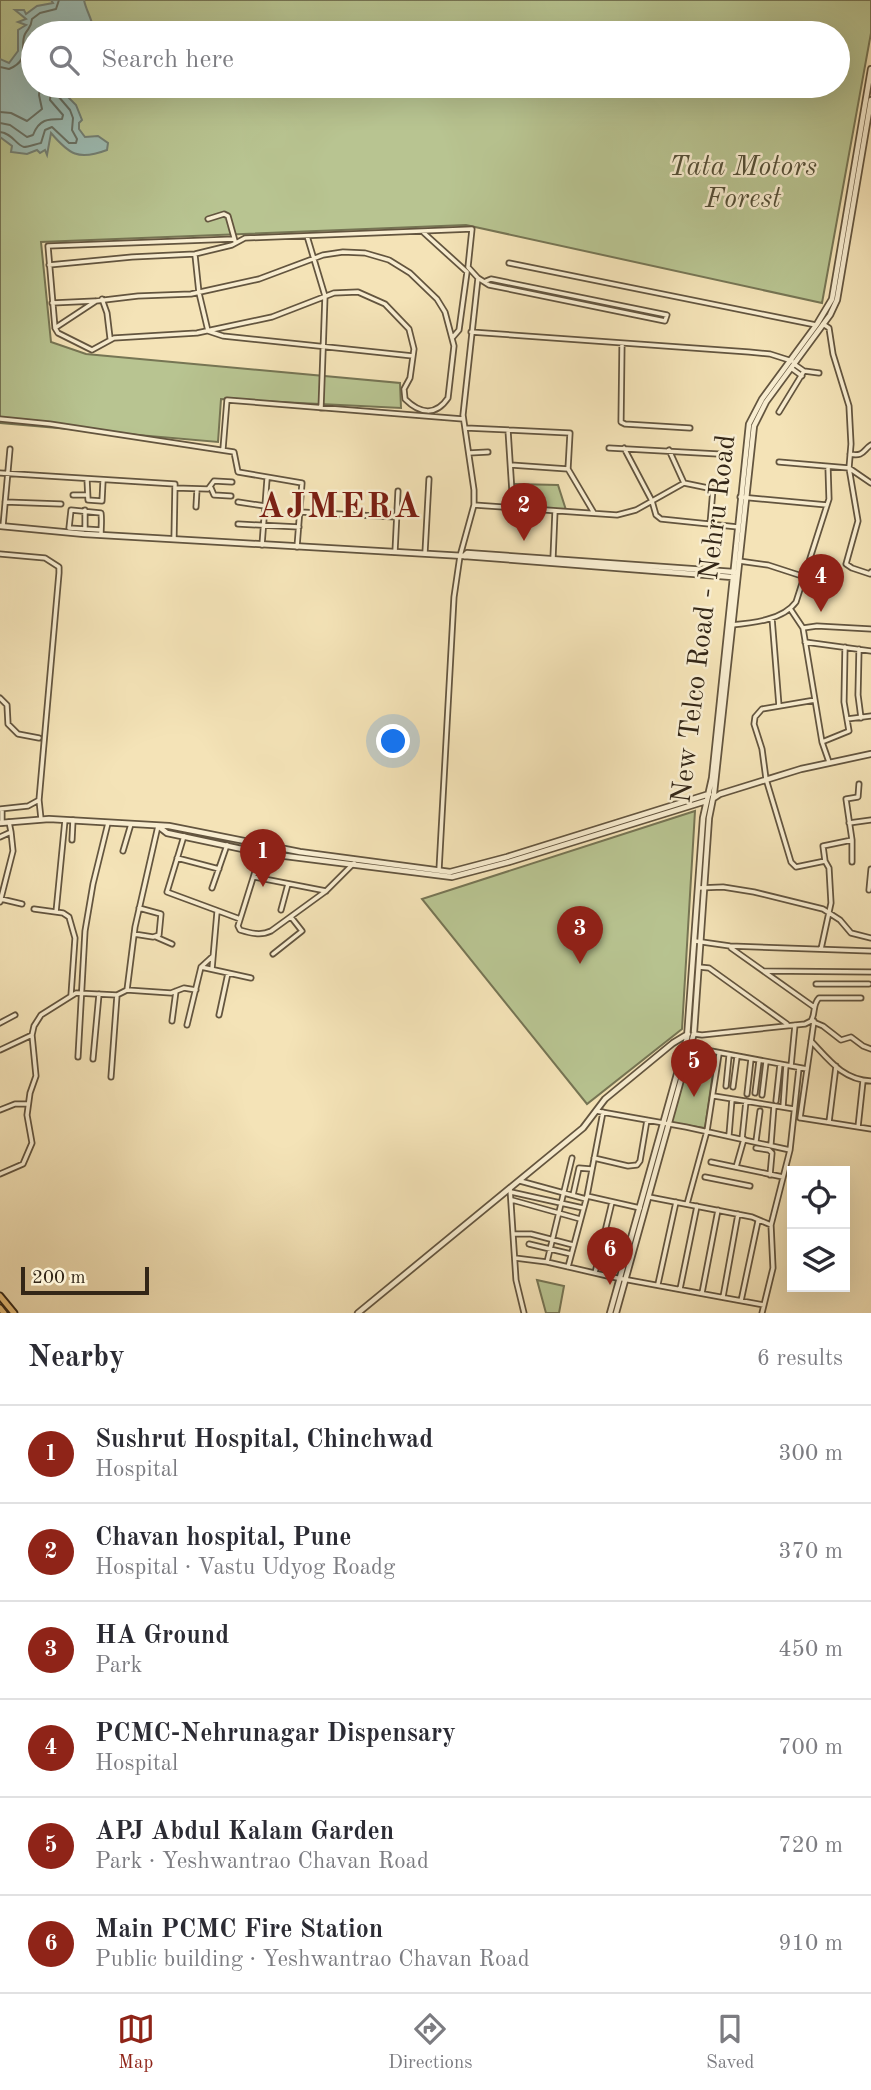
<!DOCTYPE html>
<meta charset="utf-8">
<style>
:root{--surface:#fff;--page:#f7f7f7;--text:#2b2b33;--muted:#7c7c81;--line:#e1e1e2;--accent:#8f2418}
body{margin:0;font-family:"Old Standard TT",serif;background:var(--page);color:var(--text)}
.controls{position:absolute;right:21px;bottom:21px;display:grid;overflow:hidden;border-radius:0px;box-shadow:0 7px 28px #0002}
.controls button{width:63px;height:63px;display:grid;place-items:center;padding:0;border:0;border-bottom:2px solid var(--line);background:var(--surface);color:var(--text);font:35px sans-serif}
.scale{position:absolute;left:21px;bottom:18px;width:128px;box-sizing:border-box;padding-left:7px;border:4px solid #332617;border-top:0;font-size:19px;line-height:24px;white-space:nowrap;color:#332617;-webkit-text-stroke:5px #f8edd0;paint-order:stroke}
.you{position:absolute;left:394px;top:742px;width:24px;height:24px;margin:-18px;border:5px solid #fff;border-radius:50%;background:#1a73e8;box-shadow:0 0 0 10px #1a73e833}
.badge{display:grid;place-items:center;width:46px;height:46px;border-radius:50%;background:var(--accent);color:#fff;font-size:23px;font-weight:700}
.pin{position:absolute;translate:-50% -58px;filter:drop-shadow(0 2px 4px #0008)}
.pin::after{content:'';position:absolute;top:37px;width:24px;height:21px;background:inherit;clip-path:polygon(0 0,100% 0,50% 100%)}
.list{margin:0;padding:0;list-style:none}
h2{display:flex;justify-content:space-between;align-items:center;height:91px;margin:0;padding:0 28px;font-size:30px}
h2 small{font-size:23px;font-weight:400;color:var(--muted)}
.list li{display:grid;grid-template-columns:46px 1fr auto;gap:21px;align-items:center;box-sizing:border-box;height:98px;padding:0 28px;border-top:2px solid var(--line)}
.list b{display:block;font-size:26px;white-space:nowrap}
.list p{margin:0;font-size:23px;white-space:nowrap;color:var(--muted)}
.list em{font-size:23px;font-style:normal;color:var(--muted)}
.icon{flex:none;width:38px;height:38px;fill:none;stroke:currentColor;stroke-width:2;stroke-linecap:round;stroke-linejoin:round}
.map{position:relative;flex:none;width:871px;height:1313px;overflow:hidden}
.search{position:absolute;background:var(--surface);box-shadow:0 7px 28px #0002;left:21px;right:21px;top:21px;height:77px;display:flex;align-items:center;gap:18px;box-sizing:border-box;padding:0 24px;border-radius:38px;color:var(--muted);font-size:26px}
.sheet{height:679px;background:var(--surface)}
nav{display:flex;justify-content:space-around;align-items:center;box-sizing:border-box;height:98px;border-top:2px solid var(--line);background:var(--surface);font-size:19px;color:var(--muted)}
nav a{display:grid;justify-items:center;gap:4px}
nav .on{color:var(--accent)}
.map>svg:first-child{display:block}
.green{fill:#b8c491;stroke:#767554;stroke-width:2;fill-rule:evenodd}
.water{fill:#9dbdb5;stroke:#738176;stroke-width:2}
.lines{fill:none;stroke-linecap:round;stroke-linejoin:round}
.shore{stroke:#687266;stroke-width:2}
.minor-casing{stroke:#63553f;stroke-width:7}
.tertiary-casing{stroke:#63553f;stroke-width:8}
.primary-casing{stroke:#332617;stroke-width:9}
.trunk-casing{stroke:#332617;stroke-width:9}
.minor{stroke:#f8edd0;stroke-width:3.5}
.tertiary{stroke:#f8edd0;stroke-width:4.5}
.primary{stroke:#eac27c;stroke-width:5}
.trunk{stroke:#eac27c;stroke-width:5}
.labels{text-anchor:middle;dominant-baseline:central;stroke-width:5;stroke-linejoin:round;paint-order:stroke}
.park-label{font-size:28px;font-style:italic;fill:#544e36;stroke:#f8edd0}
.street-label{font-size:28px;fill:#332617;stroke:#f8edd0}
.district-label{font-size:35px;font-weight:bold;letter-spacing:2px;fill:#7a1f14;stroke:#f8edd0}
</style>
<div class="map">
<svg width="871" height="1313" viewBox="0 0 871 1313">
<rect width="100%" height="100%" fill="#f4e3b7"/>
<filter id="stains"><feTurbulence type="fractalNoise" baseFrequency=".00286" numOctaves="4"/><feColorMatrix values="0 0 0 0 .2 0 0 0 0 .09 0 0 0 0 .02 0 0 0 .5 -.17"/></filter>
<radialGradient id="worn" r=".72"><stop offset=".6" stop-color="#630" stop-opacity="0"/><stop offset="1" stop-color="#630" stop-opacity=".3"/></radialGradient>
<path class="green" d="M0,0H871V33L822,303L466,225L41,242L51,342L86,354L400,383L401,408L221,399L218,442L0,423ZM33,33H838V86H33Z
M515,484L558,485L566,510L515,507Z
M695,811L682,1029L587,1104L422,899Z
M691,1054L715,1059L705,1128L671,1123Z
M537,1280L564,1286L559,1313H546Z"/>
<path class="water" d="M51,0H84C86,10 91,17 93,27L101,26L104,33H33V86H67L65,94L76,105L82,120L79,123V129L85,137L98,136L108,143L107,150C78,161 69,154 51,133L47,155L45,150L40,153L37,150L27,154L11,152L12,146L0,137V59L9,63L18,51V30L26,25L18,22L26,19L15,10H24L26,14L37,6L53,3Z"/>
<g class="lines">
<path class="shore" d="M0,67L9,69C31,60 19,47 25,34C29,27 31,28 32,19L40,13L56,9L59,0
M0,112L11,113L27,121L42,109L39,95L40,86
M0,123L10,125L27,137L33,135C39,119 48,119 62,119L63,115L50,100L51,86
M0,132C12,133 16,145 24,147C28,147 36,144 41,143L45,130L52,127L69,143H76L77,139L72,130L73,118L70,110L58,96L61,86"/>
<g class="minor-casing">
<path id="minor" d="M208,219L224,214L228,216L235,241
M424,233L467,272L459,330L453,337
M307,236L325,296L321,408
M195,255L199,293L208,331L223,336L413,356
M509,263L816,325
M49,265L132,257L195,254L232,245L245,238L472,229L468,267L478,278L489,285L665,321L667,315L491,279L486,281
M102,299L107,313L110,338
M52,303L95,301
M823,324L829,328L833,354L849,406L851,444L849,468L858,521L846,564L852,568L870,574L871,572
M55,328L96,301L138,296L191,294L259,279L323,255L343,252L365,253L389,260L410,273L437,299L445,312L454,346L448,398C436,416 420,414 405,399L404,389L410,378L414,349L409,329L385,304L358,292L334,293L272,317L197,333L114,338L92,350L58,333L55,328L48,246L234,239
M471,332L749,352L770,354L792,361
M622,344L621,422L625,424L690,428
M794,364L804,371L819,373
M791,368L802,376
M779,412L804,371
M0,419L50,424L234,452L238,472L302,483L297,547
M466,428L570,433L568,469L594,513
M508,430L513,508
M609,448L718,454
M624,448L652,501L656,515L661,519L738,527
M223,449L227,400L463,419
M669,450L684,483
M469,453L488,452
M850,454C864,457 863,450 871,445
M779,462L849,468L871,483
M511,465L568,469
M0,473L175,484L174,539
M87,479L88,500L102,501L103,481
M175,488L208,489L214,481L232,482
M211,488L214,495L231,496
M73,495H87
M740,497L827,505
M5,502L61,504
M238,502L265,506
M474,505L617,515L636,510L684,483L713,489L710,524
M196,507L197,489
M300,512L396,517
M238,524L299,527
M3,526L10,449
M85,529V510
M101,535C101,527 102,520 101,513L71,510L69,528L101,530
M262,545L267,479
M395,552L398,491
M425,553L429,479
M0,554L45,558L59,567V573L39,800L28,806L0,809
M553,558L555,511
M739,561L768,565L805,577
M791,610L803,628L822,742L829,762
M772,618L779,706
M731,625C753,623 783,620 796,602L829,499L828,467
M803,628L817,626L871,629
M805,642L871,651
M859,649L858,695L861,718
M0,698L7,705L8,724L18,734L39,738
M815,700L762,709L755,717L754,724L762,749L766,779L791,862L796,867L825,861
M847,719L871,716
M822,742L849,731L844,702L845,647
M39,800L41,819
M2,810V823
M849,823L871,820
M184,836L167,892L240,919
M0,837L11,832L9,822
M72,840L73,820
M852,840V862
M263,846L238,926L240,930C250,933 261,936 271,931L326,891L354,863
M123,851L131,824
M177,858L219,869
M439,870L454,597L460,556L474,505V490L463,415L478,278
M254,877L326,891
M212,888L227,845
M698,888L723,887L754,892L823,909L840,920L851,933L871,938
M869,890L871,869
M1,899L22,904
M0,902L13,851L11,832
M34,909L63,913L69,917L75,938L71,995
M281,910L288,884
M56,912L65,820
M134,934L153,937L159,935L161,914L139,908
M156,937L172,944
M695,941L730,946L871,951
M731,948L814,1007
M821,949L831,903L829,868L825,861L823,846L852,840L846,799L858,797L859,784
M273,954L302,931L291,917
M201,967L251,978
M699,967L709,968L787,1024
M212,969L217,912
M764,971L871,972
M816,984H869
M127,990L135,927L158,826
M219,1015L228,973
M172,1021L176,991
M811,1021C816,1013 812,1005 819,998H861
M0,1023L15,1015
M187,1025L201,967L213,956
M694,1034L702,1035L805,1024L811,1021L823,1026L841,1040L851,1037L863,1046L871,1049
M811,1041C829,1060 843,1080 871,1081
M690,1047L807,1069
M0,1050L32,1035
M78,1057L85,931L93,884L108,823
M93,1059L99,994
M791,1066L795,1025
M111,1077L117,995
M726,1086L729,1056
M733,1087L737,1057
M755,1093L759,1061
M747,1094L751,1059
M762,1095L766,1062
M714,1096L794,1109
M776,1101L780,1064
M783,1107L786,1065
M0,1110L15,1104H28
M596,1111L686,1127L790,1150
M800,1118L814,1021
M801,1118L871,1129
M829,1122L836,1066
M858,1127L863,1081
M729,1135L732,1099
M742,1139L746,1101
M756,1141L760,1111
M771,1144L774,1106
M756,1148L769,1150L772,1153L770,1175
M594,1158L628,1166L637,1165L640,1161L647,1120
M711,1162L783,1177
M736,1167L744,1139
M0,1174L23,1164L32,1143L27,1115L30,1093L36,1076L32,1035L34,1026L41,1015L76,993L117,995L127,990L171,993L184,988L196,990
M705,1177L750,1186
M520,1181L586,1199
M510,1188L516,1280L524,1313
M511,1192L583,1208
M573,1195L579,1168L591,1169
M587,1196L640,1208
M649,1197L752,1217L771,1225
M512,1200L580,1219
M687,1204L707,1131L719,1054
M514,1234H531L573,1245
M529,1244L571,1254
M515,1258L547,1262L612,1277L764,1305
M547,1262L572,1158
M568,1267L587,1196L603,1112
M595,1273L612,1202
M658,1284L676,1202
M680,1289L697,1206
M702,1293L718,1210
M723,1297L738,1214
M741,1301L758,1221
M762,1313L773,1268L771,1225L790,1150L799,1068"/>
</g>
<g class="tertiary-casing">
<path id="tertiary" d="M0,526L84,534L464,556L732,577
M464,556L467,553L734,572
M714,798L720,794L801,769L871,754
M0,823L49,819L169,826L300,852L450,872L507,857L709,794
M158,826L167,833L261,853L452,877L509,862L706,801
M358,1313L583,1128L605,1099L673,1043L688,1034
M610,1313L687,1038L703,818L712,778L749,424L762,399L817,324L832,299L871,69
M616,1313L694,1033L709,818L714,793L754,426L766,402L830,315L837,300L871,100"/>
</g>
<g class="primary-casing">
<path id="primary" d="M0,1296L14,1313"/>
</g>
<g class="trunk-casing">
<path id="trunk" d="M0,1308L4,1313"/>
</g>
<use href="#minor" class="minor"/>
<use href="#tertiary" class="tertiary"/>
<use href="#primary" class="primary"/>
<use href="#trunk" class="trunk"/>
</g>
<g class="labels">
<g class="park-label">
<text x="743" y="168">Tata Motors<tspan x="743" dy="32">Forest</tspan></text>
</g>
<g class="street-label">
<text transform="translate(705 619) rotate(-83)">New Telco Road - Nehru Road</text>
</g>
<g class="district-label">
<text x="340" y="507">AJMERA</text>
</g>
</g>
<rect width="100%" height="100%" filter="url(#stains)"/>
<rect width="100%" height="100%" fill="url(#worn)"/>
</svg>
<div class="controls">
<button><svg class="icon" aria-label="locate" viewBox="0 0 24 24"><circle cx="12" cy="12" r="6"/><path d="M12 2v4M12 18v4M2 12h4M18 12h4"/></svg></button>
<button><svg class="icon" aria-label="layers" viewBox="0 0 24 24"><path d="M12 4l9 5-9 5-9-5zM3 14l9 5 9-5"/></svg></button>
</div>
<div class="scale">200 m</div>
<div class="you"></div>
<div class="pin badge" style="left:263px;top:887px">1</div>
<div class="pin badge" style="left:524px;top:541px">2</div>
<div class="pin badge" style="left:580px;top:964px">3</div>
<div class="pin badge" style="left:821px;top:612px">4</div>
<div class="pin badge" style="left:694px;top:1097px">5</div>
<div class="pin badge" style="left:610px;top:1285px">6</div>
<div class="search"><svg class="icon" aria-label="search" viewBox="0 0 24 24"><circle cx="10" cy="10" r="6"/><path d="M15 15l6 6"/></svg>Search here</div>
</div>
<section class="sheet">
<h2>Nearby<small>6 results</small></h2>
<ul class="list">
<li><span class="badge">1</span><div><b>Sushrut Hospital, Chinchwad</b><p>Hospital</p></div><em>300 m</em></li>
<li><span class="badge">2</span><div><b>Chavan hospital, Pune</b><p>Hospital · Vastu Udyog Roadg</p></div><em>370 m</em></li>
<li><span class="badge">3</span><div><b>HA Ground</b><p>Park</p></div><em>450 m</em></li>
<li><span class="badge">4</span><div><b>PCMC-Nehrunagar Dispensary</b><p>Hospital</p></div><em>700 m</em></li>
<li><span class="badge">5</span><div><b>APJ Abdul Kalam Garden</b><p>Park · Yeshwantrao Chavan Road</p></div><em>720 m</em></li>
<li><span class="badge">6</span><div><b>Main PCMC Fire Station</b><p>Public building · Yeshwantrao Chavan Road</p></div><em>910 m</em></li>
</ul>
</section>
<nav>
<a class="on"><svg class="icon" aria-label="map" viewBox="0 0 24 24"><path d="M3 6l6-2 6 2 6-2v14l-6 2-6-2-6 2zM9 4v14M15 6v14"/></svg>Map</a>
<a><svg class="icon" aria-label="directions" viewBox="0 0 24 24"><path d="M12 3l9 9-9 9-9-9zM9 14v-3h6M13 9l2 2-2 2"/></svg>Directions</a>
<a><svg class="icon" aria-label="saved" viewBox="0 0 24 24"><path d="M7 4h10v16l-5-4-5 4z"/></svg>Saved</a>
</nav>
